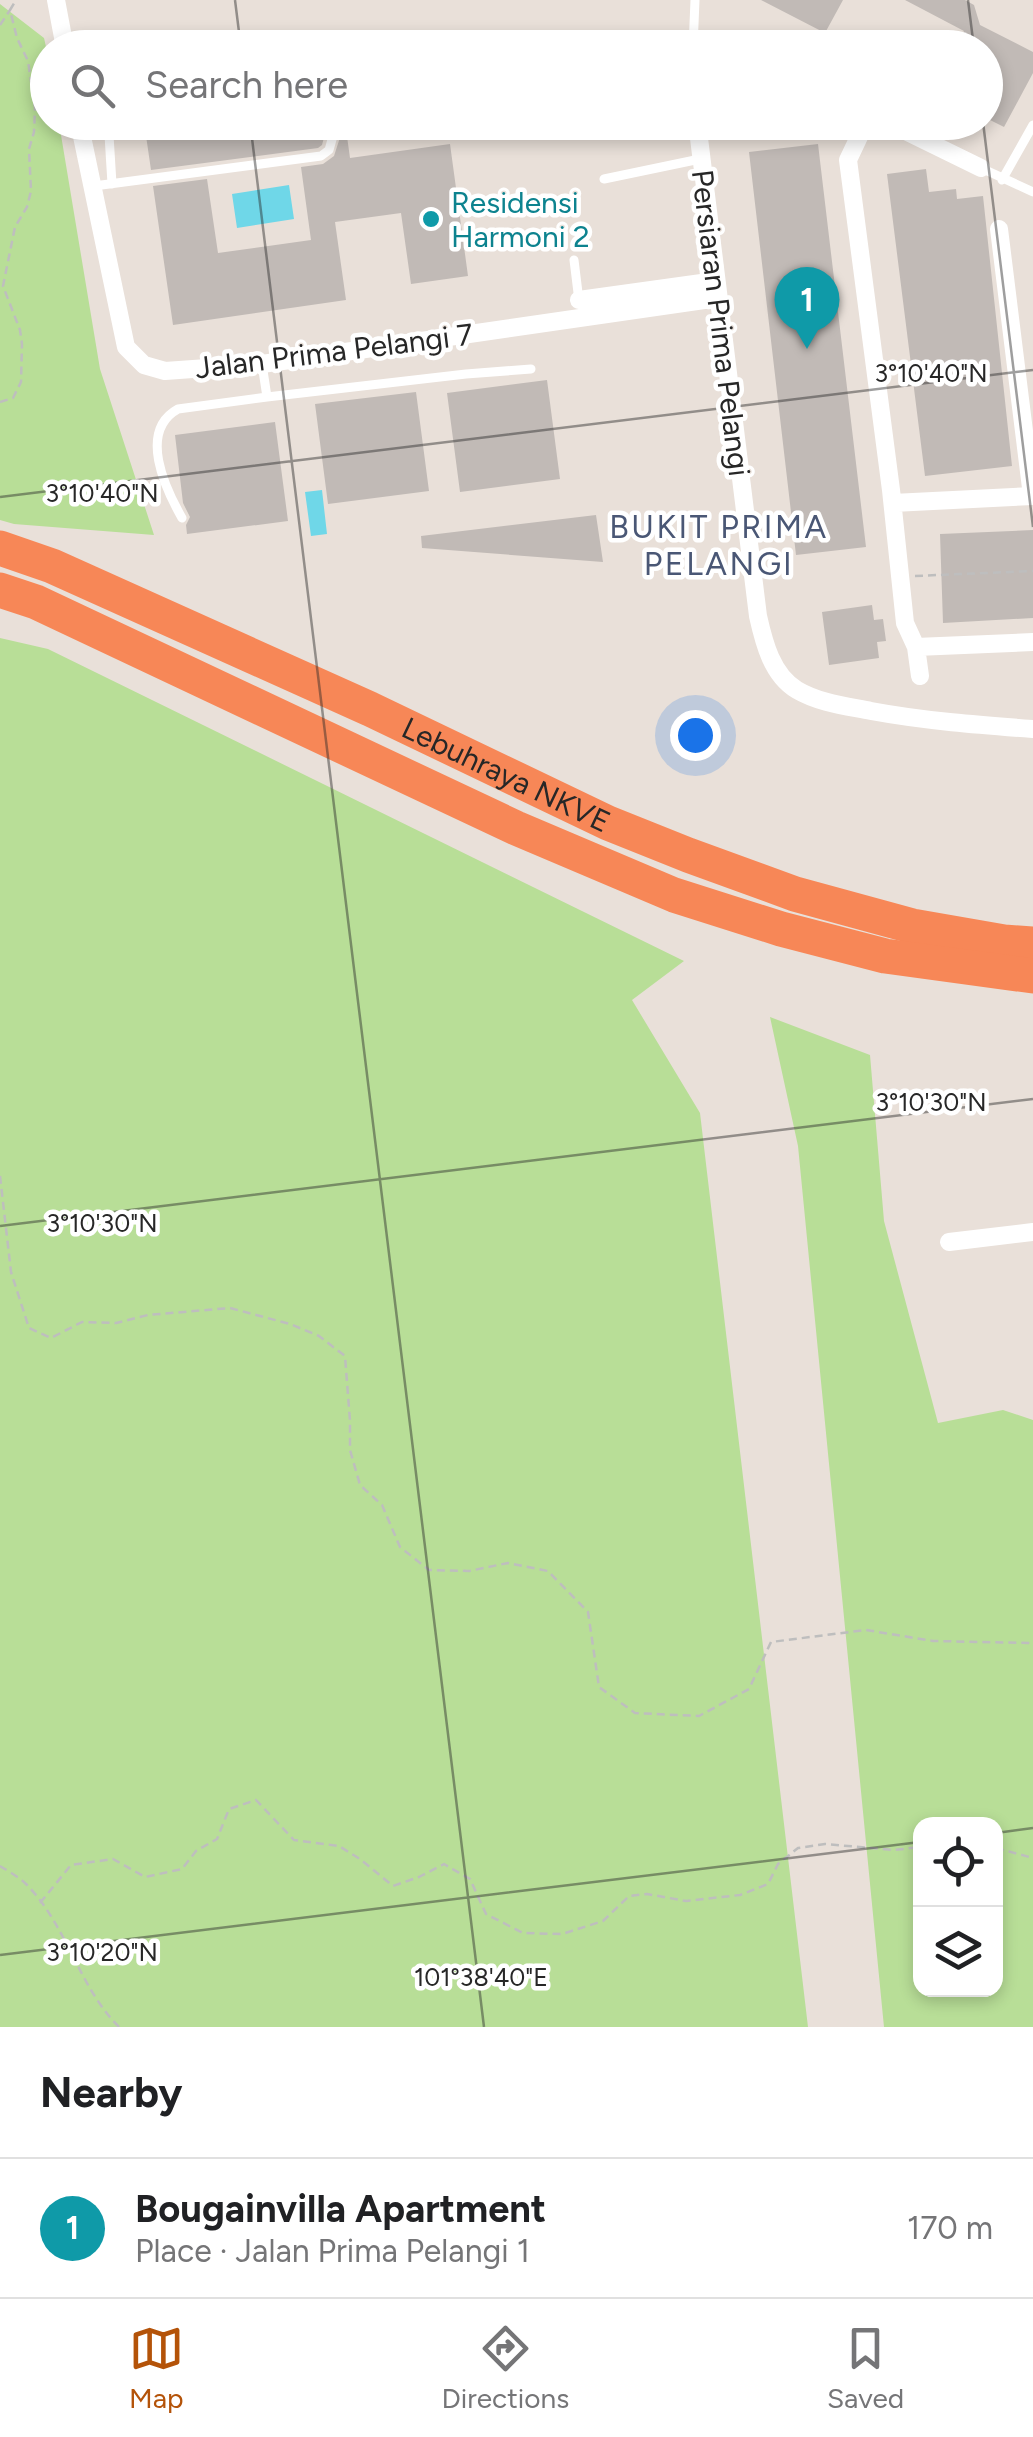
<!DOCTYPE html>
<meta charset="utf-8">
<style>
:root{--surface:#fff;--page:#f6f6f6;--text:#202124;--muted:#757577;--line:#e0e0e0;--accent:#b45309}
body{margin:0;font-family:Figtree,sans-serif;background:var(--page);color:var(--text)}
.controls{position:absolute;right:30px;bottom:30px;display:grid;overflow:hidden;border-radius:20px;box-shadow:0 5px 15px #0003}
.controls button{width:90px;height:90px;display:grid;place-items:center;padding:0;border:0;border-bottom:2px solid var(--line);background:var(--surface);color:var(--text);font:50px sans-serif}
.you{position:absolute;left:695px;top:735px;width:35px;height:35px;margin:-25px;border:8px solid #fff;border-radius:50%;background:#1a73e8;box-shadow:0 0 0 15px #1a73e833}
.badge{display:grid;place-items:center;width:65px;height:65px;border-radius:50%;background:var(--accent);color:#fff;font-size:32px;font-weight:700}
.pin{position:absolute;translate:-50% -82px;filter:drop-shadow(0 2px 5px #0008)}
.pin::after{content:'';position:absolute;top:52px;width:35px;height:30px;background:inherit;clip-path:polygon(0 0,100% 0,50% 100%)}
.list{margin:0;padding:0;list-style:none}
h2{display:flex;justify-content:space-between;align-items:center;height:130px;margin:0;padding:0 40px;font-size:42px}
h2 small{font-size:32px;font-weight:400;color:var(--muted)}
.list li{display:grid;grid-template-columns:65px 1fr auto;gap:30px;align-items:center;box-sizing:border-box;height:140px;padding:0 40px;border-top:2px solid var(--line)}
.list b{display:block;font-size:38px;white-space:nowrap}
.list p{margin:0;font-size:32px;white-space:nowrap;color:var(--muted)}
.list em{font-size:32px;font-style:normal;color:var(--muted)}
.icon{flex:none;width:55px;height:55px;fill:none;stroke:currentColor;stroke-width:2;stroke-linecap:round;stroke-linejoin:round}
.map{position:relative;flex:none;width:1033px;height:2027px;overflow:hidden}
.search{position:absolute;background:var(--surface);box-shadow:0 5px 15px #0003;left:30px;right:30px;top:30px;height:110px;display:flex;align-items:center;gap:25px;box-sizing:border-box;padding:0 35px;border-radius:55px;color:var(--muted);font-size:38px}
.sheet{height:270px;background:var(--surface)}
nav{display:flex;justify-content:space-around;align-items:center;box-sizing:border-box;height:140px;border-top:2px solid var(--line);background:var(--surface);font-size:28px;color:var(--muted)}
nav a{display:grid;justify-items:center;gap:5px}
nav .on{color:var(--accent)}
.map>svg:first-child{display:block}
.green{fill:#b8de97;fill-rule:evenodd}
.water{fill:#6fd7e8}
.building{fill:#c1bab6}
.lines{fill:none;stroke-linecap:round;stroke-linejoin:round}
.path{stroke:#bebebe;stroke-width:2.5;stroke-dasharray:8 5;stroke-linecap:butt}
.lane{stroke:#fff;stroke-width:9}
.street{stroke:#fff;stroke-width:18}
.highway{stroke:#f78757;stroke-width:35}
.ticks{fill:none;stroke:#272727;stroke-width:2.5;stroke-opacity:0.45}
.culture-dot{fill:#0f9aa8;stroke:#fff;stroke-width:4}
.labels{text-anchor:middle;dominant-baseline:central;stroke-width:9;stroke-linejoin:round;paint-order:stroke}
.culture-label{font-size:30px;fill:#0d838f;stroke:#fff;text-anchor:start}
.street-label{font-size:30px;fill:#272727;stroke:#fff}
.neighbourhood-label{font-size:32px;letter-spacing:2.5px;fill:#4a5775;stroke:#fff}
.ticks-label{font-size:25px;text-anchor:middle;fill:#272727;stroke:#fff;stroke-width:9;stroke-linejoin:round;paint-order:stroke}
</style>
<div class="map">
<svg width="1033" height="2027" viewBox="0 0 1033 2027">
<rect width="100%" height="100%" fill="#e9e0d9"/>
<path class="green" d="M0,4L44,38L48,56V122L59,123L100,369L154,535L14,524L0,520Z
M0,638L48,649L684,961L632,1000L700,1113L808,2027H0Z
M770,1017L870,1055L884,1221L938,1423L1003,1410L1033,1420V2027H884L798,1146ZM920,1824H996V1990H920Z"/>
<path class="water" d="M289,185L294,219L237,228L232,194Z
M322,490L327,534L311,536L305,492Z"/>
<path class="building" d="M761,0H843L825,33Z
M905,0H965L974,5L980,25L1033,52V73L1004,127L986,118V48H955L964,31Z
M144,122H328L322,145L318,148L151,170Z
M345,122L350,158L450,144L468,276L411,284L401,213L335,222L346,300L173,325L153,186L207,179L218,253L311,240L301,167L323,164L334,156Z
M818,144L866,547L796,555L749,152Z
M926,169L929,192L956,189L957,199L983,196L1012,466L925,476L887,174Z
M547,380L560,479L460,492L447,393Z
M416,392L429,491L328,504L315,404Z
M275,422L288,521L187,534L186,525L190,517L183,503L175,435Z
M596,515L603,562L422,548L421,536Z
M1033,530V618L943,623L940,534Z
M872,605L874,620L883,619L886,641L877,642L879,658L829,665L822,612Z"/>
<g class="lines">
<path class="path" d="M0,25L10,10
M0,402L13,398L21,382L22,344L20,330L3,286L15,227L27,207L31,191L29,149L34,132L35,108L28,61L17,38L10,10L16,0
M915,576L1033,571
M0,1176L11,1272L29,1328L51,1338L82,1322L116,1323L148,1315L230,1308L290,1324L319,1336L345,1356L350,1421V1450L360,1485L382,1505L400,1547L429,1570L469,1571L508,1563L548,1571L588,1612L599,1687L635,1713L699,1716L749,1689L771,1642L866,1630L933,1641L1033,1643
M996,1848L1033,1858
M0,1866C8,1871 19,1877 26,1884C67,1925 78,1986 119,2027
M40,1903L71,1865L113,1859L145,1877L182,1869L196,1851L217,1839L229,1809L256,1800L294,1840L339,1846L360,1859L393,1886L419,1877L444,1864L470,1879L486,1914L523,1933L562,1934L603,1921L629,1896L647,1894L686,1901L740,1895L768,1884L778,1864L798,1848L825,1844L894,1850L920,1847"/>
<path class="lane" d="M693,48L695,0
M981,168L1033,192
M604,179L700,159
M1002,180L1033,125
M112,184L109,135L113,122
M94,186L321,156L329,150L337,122
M574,260L579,301
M267,397L466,374L531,369
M182,518C165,488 138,431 178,409L267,397L262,364"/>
<path class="street" d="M56,0L65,48
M79,122L126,347L144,365L165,371L262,364L718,298
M697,122L758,616C764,643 772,675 797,690C819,703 846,706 871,711C925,721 979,725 1033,729
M866,122L848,160L891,490L905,623L916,647L920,676
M887,122L981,168
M999,229L1032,496
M579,300L716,281
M893,503L1033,496
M916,647L1033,642
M949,1242L1033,1232"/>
<g class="highway">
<path id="s1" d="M0,548L52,566L370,709L608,823L688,855L795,894L912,926L1004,942L1033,944"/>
<path d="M0,590L36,602L516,828L674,895L781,929L885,956L1033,976"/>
</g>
</g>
<path class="ticks" d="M235,0L241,48M968,0L974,48M250,122L484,2027M983,122L1033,527M0,497L1033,370M0,1226L1033,1099M996,1833L1033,1828M0,1955L920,1842"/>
<circle class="culture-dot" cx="431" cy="219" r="10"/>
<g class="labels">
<g class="culture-label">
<text x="451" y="202">Residensi<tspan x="451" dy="34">Harmoni 2</tspan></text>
</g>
<g class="street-label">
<text transform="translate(721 323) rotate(83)">Persiaran Prima Pelangi</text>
<text transform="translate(334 351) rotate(-7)">Jalan Prima Pelangi 7</text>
<text stroke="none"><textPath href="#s1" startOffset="555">Lebuhraya NKVE</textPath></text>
</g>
<g class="neighbourhood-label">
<text x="719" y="527">BUKIT PRIMA<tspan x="719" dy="37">PELANGI</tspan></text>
</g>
</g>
<g class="ticks-label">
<text x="931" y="382">3°10'40"N</text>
<text x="102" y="502">3°10'40"N</text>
<text x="931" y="1111">3°10'30"N</text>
<text x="102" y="1232">3°10'30"N</text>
<text x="102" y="1961">3°10'20"N</text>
<text x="481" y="1986">101°38'40"E</text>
</g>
</svg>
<div class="controls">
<button><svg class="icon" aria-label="locate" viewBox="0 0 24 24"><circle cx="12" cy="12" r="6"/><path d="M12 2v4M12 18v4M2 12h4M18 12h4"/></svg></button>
<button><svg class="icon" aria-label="layers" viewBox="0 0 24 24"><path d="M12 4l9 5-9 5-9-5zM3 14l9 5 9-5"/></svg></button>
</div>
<div class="you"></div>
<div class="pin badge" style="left:807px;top:349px;background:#0f9aa8">1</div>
<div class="search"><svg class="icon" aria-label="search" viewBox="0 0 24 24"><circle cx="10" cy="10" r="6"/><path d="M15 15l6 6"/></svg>Search here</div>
</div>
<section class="sheet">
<h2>Nearby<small></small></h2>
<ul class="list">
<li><span class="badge" style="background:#0f9aa8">1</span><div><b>Bougainvilla Apartment</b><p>Place · Jalan Prima Pelangi 1</p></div><em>170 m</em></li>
</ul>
</section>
<nav>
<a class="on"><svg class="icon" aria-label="map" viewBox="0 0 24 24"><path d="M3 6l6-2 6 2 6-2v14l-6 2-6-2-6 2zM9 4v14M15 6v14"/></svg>Map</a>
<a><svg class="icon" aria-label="directions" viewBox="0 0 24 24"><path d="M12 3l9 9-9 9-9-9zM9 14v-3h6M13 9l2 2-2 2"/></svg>Directions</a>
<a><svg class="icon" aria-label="saved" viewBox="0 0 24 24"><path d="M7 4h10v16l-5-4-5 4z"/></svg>Saved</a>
</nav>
